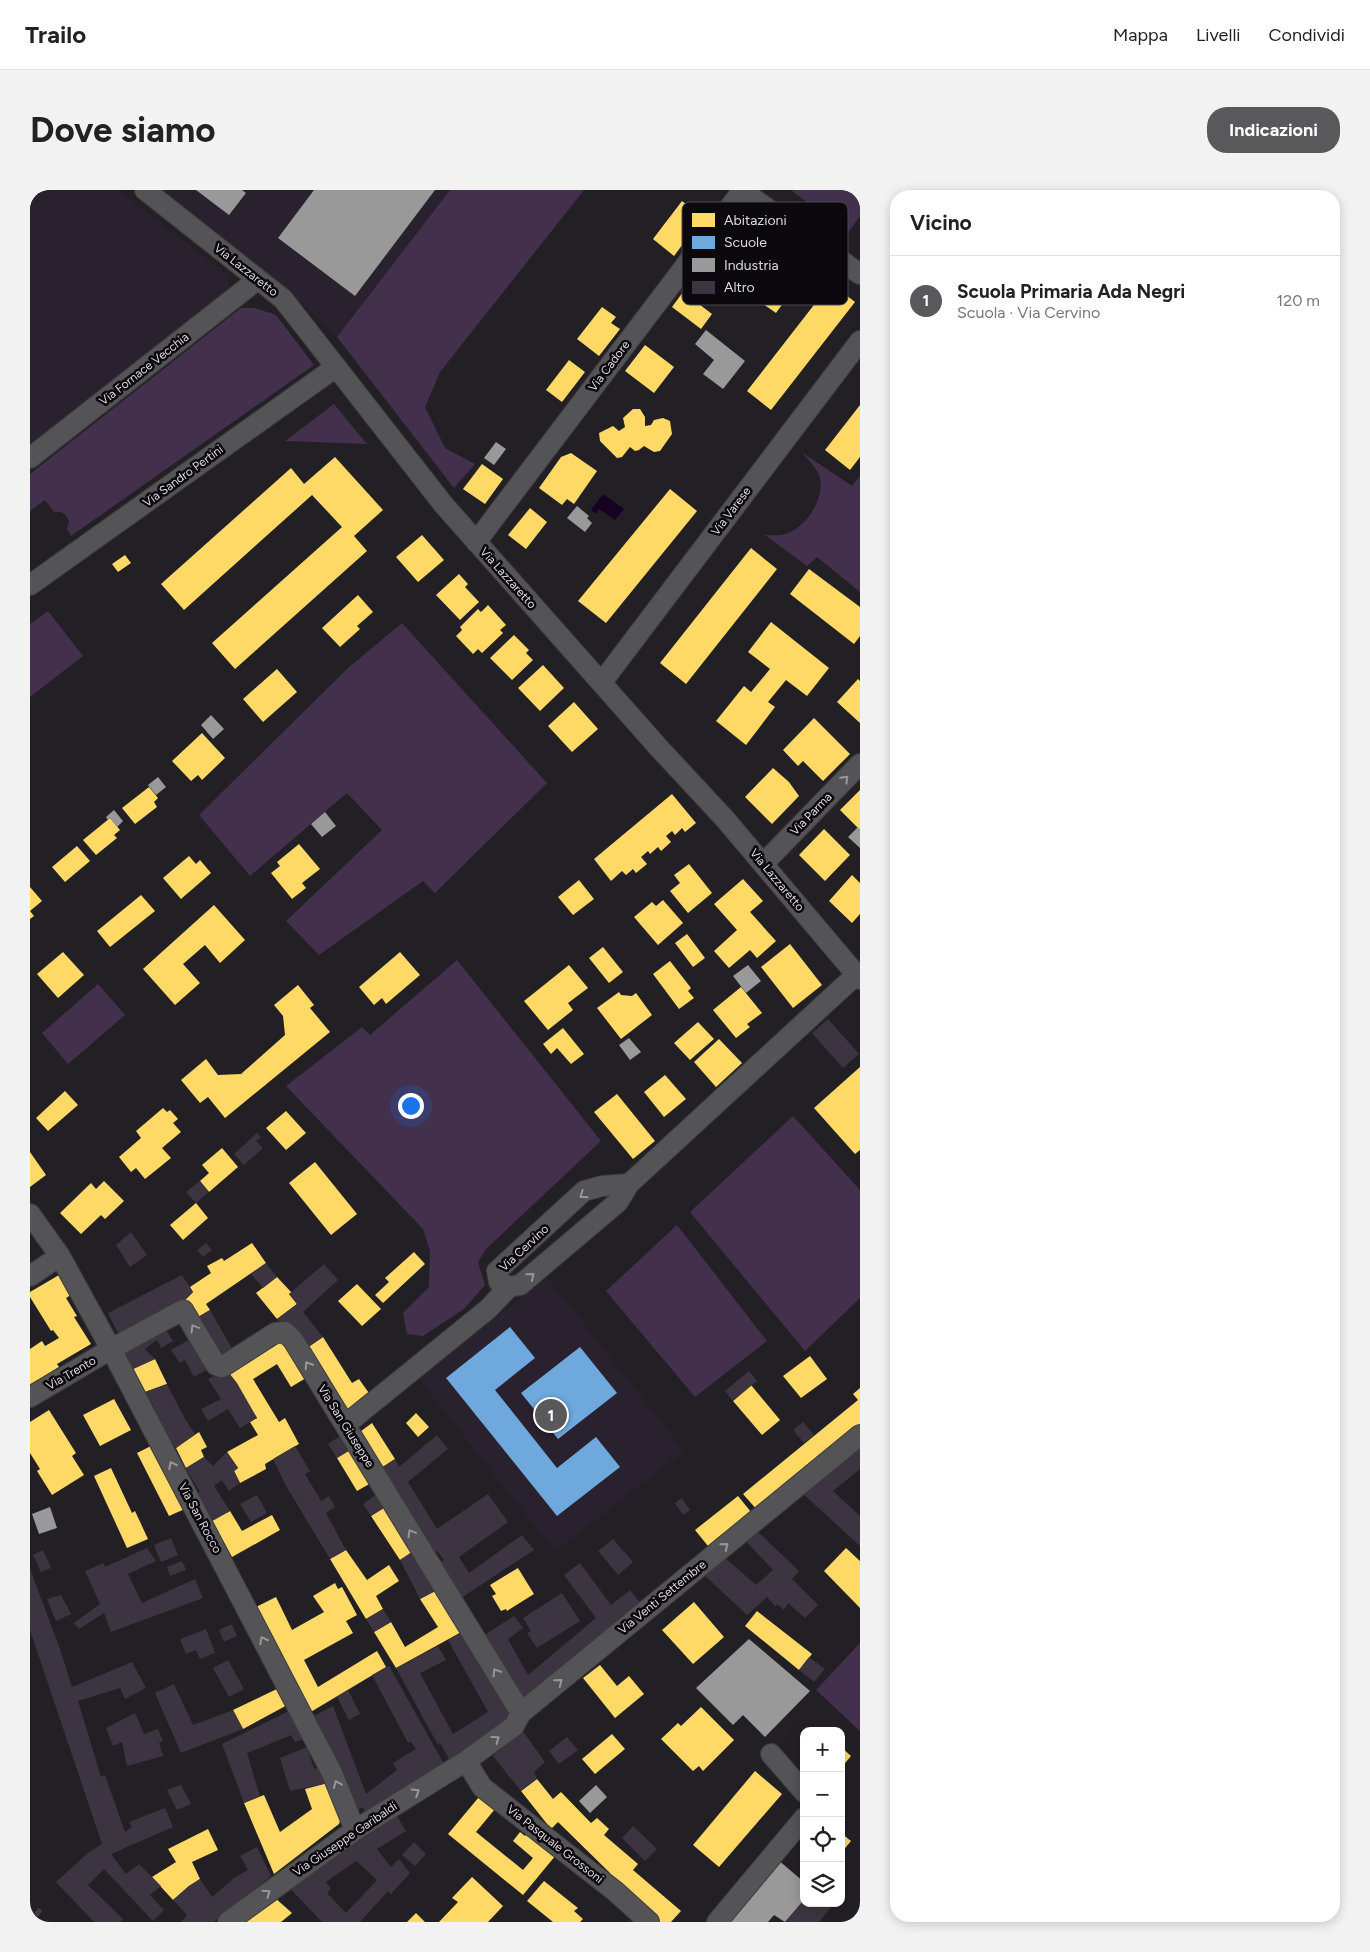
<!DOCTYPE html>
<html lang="it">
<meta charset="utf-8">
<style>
:root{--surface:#fff;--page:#f2f2f2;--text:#222;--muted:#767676;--line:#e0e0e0;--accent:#59585a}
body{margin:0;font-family:Figtree,sans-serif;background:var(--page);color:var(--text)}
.controls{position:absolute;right:15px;bottom:15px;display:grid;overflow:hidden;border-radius:10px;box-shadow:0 2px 12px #0003}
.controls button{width:45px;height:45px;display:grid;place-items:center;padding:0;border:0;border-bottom:1px solid var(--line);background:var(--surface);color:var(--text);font:25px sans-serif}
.you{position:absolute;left:380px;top:915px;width:18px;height:18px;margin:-12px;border:4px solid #fff;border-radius:50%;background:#1a73e8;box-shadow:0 0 0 8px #1a73e833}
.badge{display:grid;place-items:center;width:32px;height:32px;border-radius:50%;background:var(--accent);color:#fff;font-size:16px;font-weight:700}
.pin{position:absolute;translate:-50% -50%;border:2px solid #fff;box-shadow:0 1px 5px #0006}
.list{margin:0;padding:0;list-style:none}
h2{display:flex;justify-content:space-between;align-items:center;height:65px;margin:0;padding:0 20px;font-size:21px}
h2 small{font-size:16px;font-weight:400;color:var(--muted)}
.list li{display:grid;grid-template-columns:32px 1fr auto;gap:15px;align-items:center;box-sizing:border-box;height:90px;padding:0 20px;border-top:1px solid var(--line)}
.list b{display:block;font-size:19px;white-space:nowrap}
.list p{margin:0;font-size:16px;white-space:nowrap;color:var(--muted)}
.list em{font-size:16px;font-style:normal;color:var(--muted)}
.icon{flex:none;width:28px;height:28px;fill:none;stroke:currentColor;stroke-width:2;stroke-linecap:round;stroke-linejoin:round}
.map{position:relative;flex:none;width:830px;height:1732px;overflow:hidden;border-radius:20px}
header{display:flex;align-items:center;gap:30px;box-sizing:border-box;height:70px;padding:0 25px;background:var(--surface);border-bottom:1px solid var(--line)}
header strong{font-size:24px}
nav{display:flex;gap:28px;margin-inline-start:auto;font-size:18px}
.intro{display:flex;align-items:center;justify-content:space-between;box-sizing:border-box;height:120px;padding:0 30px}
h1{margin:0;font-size:35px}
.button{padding:12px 22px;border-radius:20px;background:var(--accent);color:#fff;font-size:18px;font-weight:700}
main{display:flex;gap:30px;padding:0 30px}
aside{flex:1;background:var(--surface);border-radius:20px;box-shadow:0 2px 12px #0003}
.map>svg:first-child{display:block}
.built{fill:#29212e}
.green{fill:#43304d}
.water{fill:#170321}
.homes{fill:#ffd966}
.schools{fill:#6fa8dc}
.industry{fill:#999}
.building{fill:#3c3541;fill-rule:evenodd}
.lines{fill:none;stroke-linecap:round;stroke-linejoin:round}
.highway-tunnel{stroke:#3e3c40;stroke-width:28;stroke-dasharray:28 14;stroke-linecap:butt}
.street-casing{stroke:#3c3b3d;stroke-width:22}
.street{stroke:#545355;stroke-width:20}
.oneway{stroke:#99979a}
.labels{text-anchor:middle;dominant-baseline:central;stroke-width:5;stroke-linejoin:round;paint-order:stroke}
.street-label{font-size:12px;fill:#dedbe0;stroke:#0b090d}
.key{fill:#0b090d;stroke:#4a484c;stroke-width:1}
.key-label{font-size:14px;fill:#dedbe0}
</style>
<header>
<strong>Trailo</strong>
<nav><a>Mappa</a><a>Livelli</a><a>Condividi</a></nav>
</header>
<div class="intro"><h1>Dove siamo</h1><a class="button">Indicazioni</a></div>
<main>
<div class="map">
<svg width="830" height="1732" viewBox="0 0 830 1732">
<rect width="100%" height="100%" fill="#222024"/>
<path class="built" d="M0,0H89L198,85V102L0,257Z
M126,0H420L307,147L276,117Z
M517,1087L654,1261L525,1362L388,1188Z"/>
<path class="green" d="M420,0H554L410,182L395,217L415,258L445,274L424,298L307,147Z
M763,0H830V26L818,43L762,1Z
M211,118H225L246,125L284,175L41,346L37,339L39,331C35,323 32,321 24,322L15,310L0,321V284Z
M304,214L337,254L255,251Z
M773,263L822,296L830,286V402L787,367L777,376L735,345C740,345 746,346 751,345C774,342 797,308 789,285C786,277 777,269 773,263Z
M18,421L53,466L0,507V434Z
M372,433L517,593L405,703L393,691L289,765L256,731L352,640L317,603L220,686L169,625L318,478Z
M427,770L571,951L456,1059L448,1072L455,1095L434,1119L393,1146L377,1144L373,1123L399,1097L400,1061L393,1039L256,896L332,837L340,845Z
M68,794L95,825L38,874L12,843Z
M763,926L830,1000V1108L775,1161L660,1022Z
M647,1035L737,1151L665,1207L576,1101Z
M830,1453V1541L786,1500Z"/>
<path class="water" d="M573,304L594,319L585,330L569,319L566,324L561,320Z"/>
<path class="homes" d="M652,11L673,27L644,66L623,49Z
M745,68L772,87L746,123L719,104Z
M801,93L825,112L741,220L717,201Z
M653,102L682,124L671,139L642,117Z
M572,117L586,127L581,133L590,139L569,166L547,149Z
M615,155L644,177L624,203L595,181Z
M539,170L555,182L532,212L516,200Z
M830,215V267L820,280L795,260Z
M603,219H610L615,227V236L621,235L624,230L633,228L640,231L642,244L630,261L624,262L614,256L609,260L605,261L600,257L592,267L587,268L570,251L569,243L583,236L589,241L595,237L593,228Z
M541,263L567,281L544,314L537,309L532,315L509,298L531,267Z
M305,267L353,320L324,346L337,361L205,479L182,453L312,337L282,305L154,420L131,394L261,278L274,294Z
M452,274L473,289L455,314L433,299Z
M640,299L667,321L576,433L548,411Z
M500,318L517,332L496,359L478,345Z
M392,345L414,370L388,392L366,367Z
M721,358L747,379L656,494L630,473Z
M95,365L101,373L88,382L82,374Z
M779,379L830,417V446L824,454L760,404Z
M429,384L438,394L435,397L449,412L430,430L406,405Z
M328,405L343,422L327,436L330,439L310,457L292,438Z
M458,415L476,435L470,440L473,443L452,463L448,459L443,464L426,446L432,440L430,437L448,419L451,422Z
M741,432L799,478L777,506L756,490L738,512L745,517L716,555L686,531L714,496L721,502L740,479L718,462Z
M484,445L499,460L496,463L503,470L482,490L460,468Z
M513,475L534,498L510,521L488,498Z
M247,479L267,502L233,532L213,509Z
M828,489L830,491V533L807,512Z
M544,512L568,539L542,562L518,536Z
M784,528L820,564L793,591L773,571L768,576L753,560Z
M172,543L195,568L172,590L168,585L161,591L142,571Z
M743,578L759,592L769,606L742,634L715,607Z
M119,597L128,608L124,612L127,617L105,634L92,618Z
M830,600V640L810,620Z
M642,604L666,633L655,642L652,638L645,645L642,641L636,646L641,652L631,661L628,657L620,664L618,661L611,667L617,674L606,683L603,679L596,685L592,681L581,691L564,669Z
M80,628L90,640L84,645L87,648L66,665L53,650Z
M794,639L820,665L795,691L769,665Z
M269,654L290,679L272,693L276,698L262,709L241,683L250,676L247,672Z
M47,656L60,671L35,692L22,677Z
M159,666L166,674L170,670L181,683L151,709L133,688Z
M659,674L682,703L658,723L640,701L650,693L644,685Z
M822,685L830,693V724L822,733L799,711Z
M713,689L733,711L720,722L746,751L727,768L720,760L699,778L684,761L707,740L684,714Z
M549,690L564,709L543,725L528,707Z
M0,697L12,711L0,721L4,726L0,729Z
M111,705L125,721L80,757L67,741Z
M633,710L653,733L628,755L604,727L622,712L626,716Z
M184,715L215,750L190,773L175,755L153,774L170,793L145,815L113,779Z
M657,744L675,768L663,777L645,753Z
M760,754L792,795L763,818L731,777Z
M573,757L593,782L579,793L559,768Z
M33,762L54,785L28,808L7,784Z
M370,762L390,785L356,814L352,808L344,815L329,797Z
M640,771L661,798L658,801L664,808L649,819L623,784Z
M539,775L558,798L538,813L543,820L518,840L494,811Z
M268,795L284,815L280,818L300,842L195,928L178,907L170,913L151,890L176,869L188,885L211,884L255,845L253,826L244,815Z
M711,797L732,823L717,834L720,837L706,848L683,820Z
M589,802L591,805L602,806L606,803L622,825L591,849L567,818Z
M668,832L684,849L660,870L644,853Z
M533,838L554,864L541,874L527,858L521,864L513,854Z
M689,849L712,873L686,897L664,872Z
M830,877V960L825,964L784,918Z
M635,885L656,909L634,927L614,902Z
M35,901L48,915L18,941L6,928Z
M587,904L625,951L603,969L564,922Z
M133,918L137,922L140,920L148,929L143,933L151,942L132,958L141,968L115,989L106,978L101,982L89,967L111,948L106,941Z
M256,921L276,943L256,960L236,938Z
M192,958L208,977L179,1002L170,991L179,983L172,975Z
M0,962L16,985L0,997Z
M285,972L327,1024L301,1045L259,993Z
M74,991L94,1011L75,1029L71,1025L51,1044L30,1023L61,993L66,999Z
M166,1013L178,1028L153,1050L140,1035Z
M222,1053L236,1073L176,1114L180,1120L163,1130L153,1112L163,1102L160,1097L181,1083L177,1076L192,1068L194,1071Z
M384,1062L395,1074L353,1113L345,1105L359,1092L355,1088Z
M29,1085L41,1105L36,1108L47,1126L44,1127L61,1154L27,1174L29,1177L0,1195V1159L12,1151L15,1156L29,1148L23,1140L21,1141L0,1107V1102Z
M247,1087L262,1103L259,1104L267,1114L247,1129L226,1103Z
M327,1094L351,1119L332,1136L308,1111Z
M248,1147L281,1185L261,1197L247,1174L223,1189L249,1232L255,1228L269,1254L235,1274L236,1279L210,1293L204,1281L208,1278L197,1262L228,1245L220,1232L227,1228L196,1179Z
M293,1147L322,1193L329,1189L341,1206L314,1227L274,1160Z
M780,1166L797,1189L771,1208L753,1186Z
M125,1169L137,1194L115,1202L103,1179Z
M721,1195L750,1230L732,1245L703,1211Z
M830,1198V1237L728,1321L713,1304L828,1210L823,1204Z
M84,1209L101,1240L70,1256L53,1225Z
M19,1220L46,1263L42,1266L54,1285L22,1305L7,1281L10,1279L0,1263V1232Z
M386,1223L399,1237L388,1247L376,1233Z
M342,1233L365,1269L348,1280L327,1244Z
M169,1242L177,1257L171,1260L174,1267L156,1278L146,1258Z
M125,1254L157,1318L139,1326L107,1263Z
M325,1257L341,1293L327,1301L307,1268Z
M81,1278L102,1323L105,1321L118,1349L97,1358L64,1286Z
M708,1306L721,1322L678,1356L665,1340Z
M360,1314L388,1358L370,1370L341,1326Z
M200,1321L212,1341L242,1325L250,1340L202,1367L182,1331Z
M816,1358L830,1371V1418L794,1381Z
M316,1360L337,1390L359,1375L369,1391L346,1406L353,1419L336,1429L300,1369Z
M488,1378L504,1404L477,1421L476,1419L471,1421L462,1406L466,1404L460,1395Z
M305,1393L308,1399L312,1397L327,1425L316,1431L323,1443L274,1470L288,1497L347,1461L356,1477L279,1523L226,1417L246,1407L262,1440L294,1422L283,1406Z
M411,1398L435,1440L366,1478L344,1442L361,1432L375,1457L408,1437L390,1409Z
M664,1412L694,1447L663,1474L632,1440Z
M727,1421L782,1464L769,1480L715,1436Z
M570,1475L587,1496L599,1486L614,1504L585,1528L553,1488Z
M253,1496L261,1513L213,1539L203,1520Z
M671,1517L704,1550L673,1581L669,1576L663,1581L631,1549L648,1533L651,1536Z
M582,1544L595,1559L565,1584L552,1569Z
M811,1557L821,1566L811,1578Z
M725,1581L752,1604L689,1677L663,1655Z
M507,1589L523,1609L531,1602L561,1633L567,1628L579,1639L574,1645L608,1674L603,1680L651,1721L641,1732H629L578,1686L580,1683L528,1632L521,1639L491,1601Z
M298,1593L312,1625L309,1634L244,1684L214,1613L234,1605L250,1642L282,1619L275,1599Z
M449,1607L465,1619L446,1642L493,1680L503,1668L483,1651L490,1642L495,1646L498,1642L526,1665L493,1705L418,1644Z
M178,1639L188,1660L162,1672L170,1689L159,1696L143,1710L122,1687L146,1672L138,1659Z
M811,1643L821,1651L811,1663Z
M442,1687L473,1716L458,1732H409L428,1712L422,1708Z
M514,1691L548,1718L544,1721L553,1729L550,1732H523L497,1711Z
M244,1707L262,1723L251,1732H214Z
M386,1723L395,1732H377Z"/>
<path class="schools" d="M480,1137L505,1168L465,1200L527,1278L566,1247L590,1277L527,1326L416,1188Z
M550,1157L587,1203L528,1249L491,1203Z"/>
<path class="industry" d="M166,0H212L216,3L199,25Z
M284,0H405L325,106L248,48Z
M676,140L715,171L693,199L673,184L684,170L665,154Z
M466,252L476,259L464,275L454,268Z
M547,316L559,326L557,328L562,333L555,342L537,328Z
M181,525L194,539L183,549L171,535Z
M128,587L136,597L126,605L118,595Z
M84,620L93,631L87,637L80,628L78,630L76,627Z
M295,622L306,636L292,647L281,634Z
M828,637L830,640V658L818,647Z
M718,775L731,791L716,803L703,786Z
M599,848L611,862L600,870L589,855Z
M20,1317L27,1338L9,1344L2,1324Z
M719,1449L780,1501L735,1547L713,1525L703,1535L666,1498Z
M566,1595L577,1607L560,1623L549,1611Z
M747,1669L774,1692V1710L755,1732L744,1725L738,1732H694Z"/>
<path class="building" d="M798,829L829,864L813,878L782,843Z
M227,943L231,947L226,951L233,958L214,975L204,964Z
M170,991L179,1002L166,1013L156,1002Z
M101,1042L117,1065L100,1077L86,1055Z
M176,1053L182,1060L173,1067L167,1060Z
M236,1073L247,1087L233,1098L221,1084Z
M294,1074L308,1090L273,1122L293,1147L274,1160L260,1141L247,1129L267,1114L259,1104Z
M152,1085L163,1102L153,1112L88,1143L78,1123Z
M180,1120L205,1164L189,1174L163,1130Z
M133,1135L143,1151L131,1158L127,1150L117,1157L115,1159L125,1169L103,1179L91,1159Z
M166,1146L185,1175L164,1187L155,1170L150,1173L141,1160Z
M196,1179L207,1193L227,1228L210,1238L198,1219L178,1231L171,1219L191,1209L178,1189Z
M719,1181L727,1191L703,1211L695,1201Z
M137,1194L155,1229L165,1244L146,1258L135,1243L123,1215L115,1202Z
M773,1232L784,1245L774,1253L763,1240Z
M316,1242L325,1257L307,1268L298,1254Z
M407,1245L418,1259L378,1292L407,1339L458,1304L478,1332L429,1367L439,1383L492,1345L504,1360L428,1410L405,1375L414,1370L407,1361L400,1366L348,1280L365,1269L369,1277Z
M830,1255V1279L803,1301L830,1326V1356L771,1302Z
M265,1256L280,1281L275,1284L291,1311L299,1306L305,1317L296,1323L316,1360L300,1369L256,1296L243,1269Z
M197,1262L208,1278L204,1281L210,1293L199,1301L192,1290L184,1296L200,1321L182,1331L166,1303L170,1302L156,1278L174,1267L183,1276Z
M348,1303L357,1316L341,1326L333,1314Z
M227,1305L237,1323L221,1332L210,1314Z
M652,1308L660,1320L653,1325L645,1313Z
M725,1339L769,1381L762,1389L788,1415L775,1428L758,1413L754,1420L747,1414L746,1417L737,1407L717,1425L672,1383L693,1366L726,1395L743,1380L713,1348Z
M141,1348L148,1365L131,1372L124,1355Z
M583,1349L603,1372L588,1385L568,1361Z
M117,1358L126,1371L98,1384L112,1413L165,1389L173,1408L81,1442L74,1423L49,1439L44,1433L70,1414L55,1381L73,1373L75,1377Z
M388,1358L411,1398L390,1409L370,1370Z
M13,1360L21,1378L11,1382L3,1365Z
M152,1371L156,1380L140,1386L137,1377Z
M550,1373L581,1415L600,1400L612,1415L494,1507L487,1506L450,1448L484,1426L493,1438L478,1449L498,1485L566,1428L534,1385Z
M0,1379L29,1456L42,1497L102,1472L116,1498L95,1509L90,1498L48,1511L71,1587L75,1585L95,1642L102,1637L99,1632L135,1618L143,1637L81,1664L96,1684L109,1674L131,1696L120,1705L134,1720L123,1731L74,1679L58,1695L93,1729L90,1732H64L26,1692L58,1663L72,1654L0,1440Z
M532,1403L550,1431L507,1458L497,1443L501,1441L493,1428Z
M31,1405L41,1424L26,1431L17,1409Z
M353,1419L361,1432L344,1442L336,1429Z
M202,1434L207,1446L194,1452L189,1440Z
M176,1439L185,1463L170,1469L166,1460L156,1464L150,1449Z
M435,1440L482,1519L481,1529L420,1571L410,1553L408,1555L366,1478L408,1456L416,1470L390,1483L423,1544L458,1522L418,1450Z
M779,1467L795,1479L784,1492L769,1480Z
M198,1470L214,1499L199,1507L183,1478Z
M359,1476L414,1574L337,1624L332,1617L324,1624L280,1528L303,1516L336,1604L367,1580L363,1573L386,1559L381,1552L378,1553L342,1485Z
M144,1494L163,1535L203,1520L213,1539L151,1563L125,1503Z
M318,1500L330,1524L319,1530L307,1507Z
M263,1519L277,1548L265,1552L261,1545L217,1563L230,1606L214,1613L192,1554Z
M105,1523L114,1544L128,1539L133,1551L129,1553L133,1566L97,1576L92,1552L83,1556L76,1538Z
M492,1540L515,1572L504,1582L507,1589L491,1601L463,1566Z
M537,1547L548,1560L529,1574L519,1561Z
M277,1557L284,1579L294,1576L303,1592L260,1601L250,1568Z
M151,1595L161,1614L147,1620L137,1600Z
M365,1623L376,1641L347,1659L361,1677L369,1669L380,1683L361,1704L358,1701L330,1732H292L256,1694ZM326,1671L347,1690L316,1723L297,1703L301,1699L296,1692Z
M603,1636L627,1659L615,1671L592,1648Z
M384,1652L396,1664L385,1676L372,1665Z
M227,1657L241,1686L184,1732H151L157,1725L143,1710L159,1696L170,1689L182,1707L204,1688L218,1680L210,1666Z
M774,1710V1713H799L802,1716L789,1732H755Z"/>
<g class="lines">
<path class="highway-tunnel" d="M0,1729L4,1732"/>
<g class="street-casing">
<path id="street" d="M115,0L253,109L413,314L629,558L695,629L830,789
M711,0L830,84
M0,268L227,90
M446,352L712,1
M0,395L306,177
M572,492L830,151
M733,674L830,574
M599,994L572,996L554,1001L467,1081L469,1092L479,1097L490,1095L588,1012L599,994L826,785
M0,1024L30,1066L81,1159L302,1583L325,1640
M0,1086L30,1066
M0,1207L81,1159L153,1120L186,1175L192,1177L245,1143L255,1142L263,1150L491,1523
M315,1235L458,1119L479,1097
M741,1564L774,1602
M436,1571L452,1597L586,1702L619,1732
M198,1732L325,1640L436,1571L484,1536L491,1523L830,1245
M687,1732L774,1628"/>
</g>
<use href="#street" class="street"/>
</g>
<defs><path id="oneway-chevron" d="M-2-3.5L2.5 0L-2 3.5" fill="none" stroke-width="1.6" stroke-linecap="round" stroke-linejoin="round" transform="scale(1.25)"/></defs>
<g class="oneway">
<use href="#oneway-chevron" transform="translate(815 589) rotate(-46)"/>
<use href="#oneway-chevron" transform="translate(553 1005) rotate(146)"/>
<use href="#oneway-chevron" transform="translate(501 1086) rotate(-40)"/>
<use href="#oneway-chevron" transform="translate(164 1138) rotate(-121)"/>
<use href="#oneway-chevron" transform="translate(278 1175) rotate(-122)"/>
<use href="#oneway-chevron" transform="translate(142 1275) rotate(-118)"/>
<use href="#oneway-chevron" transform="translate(381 1343) rotate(-121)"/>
<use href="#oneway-chevron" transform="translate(695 1356) rotate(-39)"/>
<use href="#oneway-chevron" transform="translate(233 1450) rotate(-117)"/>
<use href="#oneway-chevron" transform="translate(466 1482) rotate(-121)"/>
<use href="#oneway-chevron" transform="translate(529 1492) rotate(-39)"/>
<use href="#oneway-chevron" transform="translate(466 1549) rotate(-36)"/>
<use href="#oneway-chevron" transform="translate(307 1594) rotate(-112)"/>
<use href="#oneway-chevron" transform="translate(386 1602) rotate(-32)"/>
<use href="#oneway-chevron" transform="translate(237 1703) rotate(-35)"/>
</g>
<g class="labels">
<g class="street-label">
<text transform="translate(216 80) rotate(38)">Via Lazzaretto</text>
<text transform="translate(579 176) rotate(-53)">Via Cadore</text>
<text transform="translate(114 179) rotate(-38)">Via Fornace Vecchia</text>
<text transform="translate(153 286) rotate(-36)">Via Sandro Pertini</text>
<text transform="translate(701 321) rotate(-53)">Via Varese</text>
<text transform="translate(478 388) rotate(48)">Via Lazzaretto</text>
<text transform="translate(781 624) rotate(-46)">Via Parma</text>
<text transform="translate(747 690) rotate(50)">Via Lazzaretto</text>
<text transform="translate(494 1058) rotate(-43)">Via Cervino</text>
<text transform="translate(41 1183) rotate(-30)">Via Trento</text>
<text transform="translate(316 1236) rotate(58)">Via San Giuseppe</text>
<text transform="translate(170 1328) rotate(62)">Via San Rocco</text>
<text transform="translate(632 1407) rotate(-39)">Via Venti Settembre</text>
<text transform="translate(315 1649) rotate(-34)">Via Giuseppe Garibaldi</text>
<text transform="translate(525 1654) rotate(38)">Via Pasquale Grossoni</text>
</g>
</g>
<rect x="652" y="12" width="166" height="103" rx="8" class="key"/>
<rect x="662" y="23" width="23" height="14" fill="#ffd966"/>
<rect x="662" y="46" width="23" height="13" fill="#6fa8dc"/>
<rect x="662" y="68" width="23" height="14" fill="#999"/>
<rect x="662" y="91" width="23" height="13" fill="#3c3541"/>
<g class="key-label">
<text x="694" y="35">Abitazioni</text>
<text x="694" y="57">Scuole</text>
<text x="694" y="80">Industria</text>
<text x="694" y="102">Altro</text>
</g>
</svg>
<div class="controls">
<button>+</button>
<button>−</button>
<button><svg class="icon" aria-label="locate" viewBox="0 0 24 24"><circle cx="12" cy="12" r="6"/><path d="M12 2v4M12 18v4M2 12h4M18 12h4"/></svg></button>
<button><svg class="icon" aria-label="layers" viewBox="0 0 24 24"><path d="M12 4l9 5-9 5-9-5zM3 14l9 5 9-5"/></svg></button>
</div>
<div class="you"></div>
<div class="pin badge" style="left:521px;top:1225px">1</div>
</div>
<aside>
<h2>Vicino<small></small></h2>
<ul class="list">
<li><span class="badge">1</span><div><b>Scuola Primaria Ada Negri</b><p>Scuola · Via Cervino</p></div><em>120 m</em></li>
</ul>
</aside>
</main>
